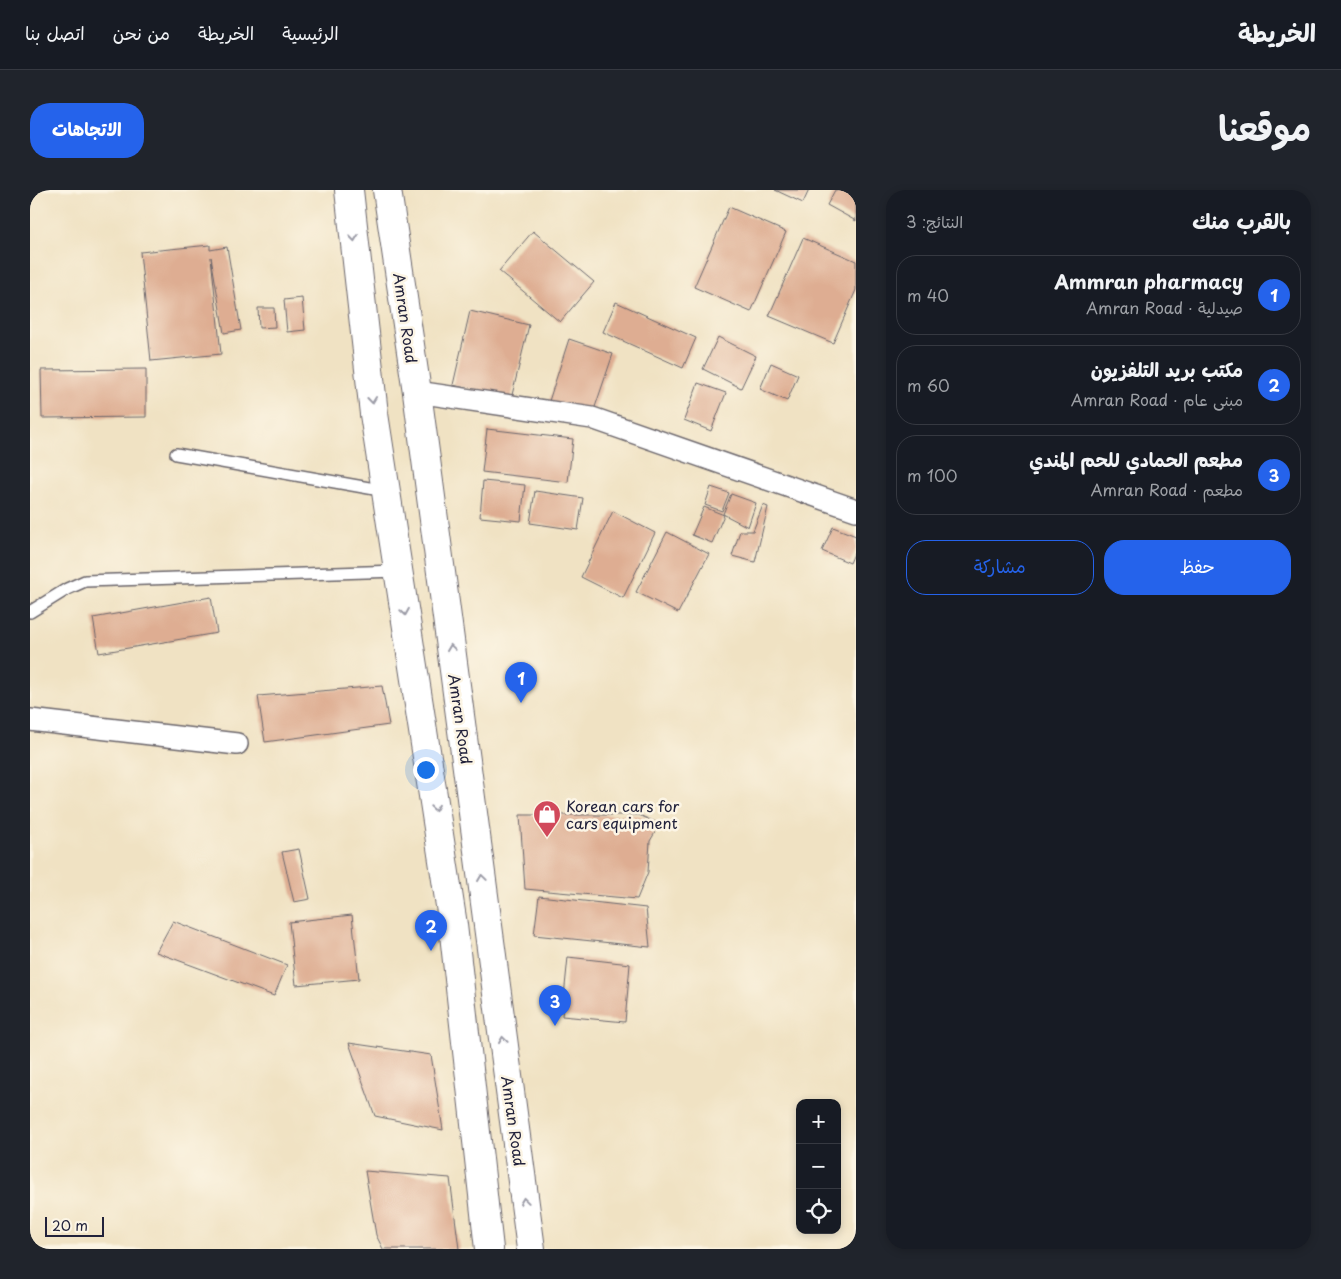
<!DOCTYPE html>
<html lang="ar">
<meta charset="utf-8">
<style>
:root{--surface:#171b24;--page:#20242c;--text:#f1f3f6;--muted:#9ea1a6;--line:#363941;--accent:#2563eb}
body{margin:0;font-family:"Playpen Sans","Playpen Sans Arabic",sans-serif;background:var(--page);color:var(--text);direction:rtl}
.controls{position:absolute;right:15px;bottom:15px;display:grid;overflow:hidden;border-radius:10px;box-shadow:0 2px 8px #0003}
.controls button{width:45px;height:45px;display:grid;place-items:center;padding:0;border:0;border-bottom:1px solid var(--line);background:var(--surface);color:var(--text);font:25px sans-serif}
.scale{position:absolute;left:15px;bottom:12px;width:59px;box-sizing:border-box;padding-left:5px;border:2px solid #22223b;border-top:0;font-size:14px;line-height:18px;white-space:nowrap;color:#22223b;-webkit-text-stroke:4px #fcf5e5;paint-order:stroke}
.you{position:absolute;left:395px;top:579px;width:18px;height:18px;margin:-12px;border:4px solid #fff;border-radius:50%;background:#1a73e8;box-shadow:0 0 0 8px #1a73e833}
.badge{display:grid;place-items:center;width:32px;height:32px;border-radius:50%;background:var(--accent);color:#fff;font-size:16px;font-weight:700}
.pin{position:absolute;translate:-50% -41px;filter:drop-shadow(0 1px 2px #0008)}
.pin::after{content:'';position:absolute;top:26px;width:18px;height:15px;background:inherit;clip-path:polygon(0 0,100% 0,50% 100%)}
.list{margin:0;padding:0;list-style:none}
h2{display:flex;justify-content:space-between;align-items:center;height:65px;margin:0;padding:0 20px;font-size:21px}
h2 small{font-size:16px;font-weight:400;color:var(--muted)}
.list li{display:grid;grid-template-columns:32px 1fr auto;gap:15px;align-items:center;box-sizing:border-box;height:80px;margin:0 10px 10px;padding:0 10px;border:1px solid var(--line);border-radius:20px}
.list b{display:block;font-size:19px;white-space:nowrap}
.list p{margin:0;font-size:16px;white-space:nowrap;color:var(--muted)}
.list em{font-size:16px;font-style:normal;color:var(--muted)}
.actions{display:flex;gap:10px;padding:15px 20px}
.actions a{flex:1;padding:11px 0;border:1px solid var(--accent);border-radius:20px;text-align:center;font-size:18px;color:var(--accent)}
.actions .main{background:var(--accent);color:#fff}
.icon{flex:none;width:28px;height:28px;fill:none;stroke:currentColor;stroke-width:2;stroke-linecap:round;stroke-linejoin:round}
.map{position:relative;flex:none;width:826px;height:1059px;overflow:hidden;direction:ltr;border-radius:20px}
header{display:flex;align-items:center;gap:30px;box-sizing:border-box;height:70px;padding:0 25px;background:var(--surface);border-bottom:1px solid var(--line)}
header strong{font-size:24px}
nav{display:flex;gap:28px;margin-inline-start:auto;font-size:18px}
.intro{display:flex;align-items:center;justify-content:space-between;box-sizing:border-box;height:120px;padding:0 30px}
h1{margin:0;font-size:35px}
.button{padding:12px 22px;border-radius:20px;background:var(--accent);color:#fff;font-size:18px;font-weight:700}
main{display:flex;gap:30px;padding:0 30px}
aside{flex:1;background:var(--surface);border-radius:20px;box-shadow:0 2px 8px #0003}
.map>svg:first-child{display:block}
.building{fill:#dead92}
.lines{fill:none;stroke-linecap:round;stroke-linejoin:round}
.lane-casing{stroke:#6a656b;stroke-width:14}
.street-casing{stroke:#6a656b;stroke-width:24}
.primary-casing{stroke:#6a656b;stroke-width:30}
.lane{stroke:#fff;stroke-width:11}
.street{stroke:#fff;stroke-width:21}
.primary{stroke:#fff;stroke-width:28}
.oneway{stroke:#9c9ca7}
.labels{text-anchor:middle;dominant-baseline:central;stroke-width:5;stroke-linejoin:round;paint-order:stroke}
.street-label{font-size:15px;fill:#22223b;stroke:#fcf5e5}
.poi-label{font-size:15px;fill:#22223b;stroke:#fcf5e5;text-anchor:start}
</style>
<header>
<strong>الخريطة</strong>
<nav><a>الرئيسية</a><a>الخريطة</a><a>من نحن</a><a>اتصل بنا</a></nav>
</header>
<div class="intro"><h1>موقعنا</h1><a class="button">الاتجاهات</a></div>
<main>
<aside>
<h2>بالقرب منك<small>النتائج: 3</small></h2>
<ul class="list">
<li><span class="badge">1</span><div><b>Ammran pharmacy</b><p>صيدلية · Amran Road</p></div><em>40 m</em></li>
<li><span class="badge">2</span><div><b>مكتب بريد التلفزيون</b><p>مبنى عام · Amran Road</p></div><em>60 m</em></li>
<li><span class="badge">3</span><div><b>مطعم الحمادي للحم المندي</b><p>مطعم · Amran Road</p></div><em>100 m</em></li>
</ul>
<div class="actions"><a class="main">حفظ</a><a>مشاركة</a></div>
</aside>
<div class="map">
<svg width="826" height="1059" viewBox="0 0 826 1059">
<rect width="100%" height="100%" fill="#fcf5e5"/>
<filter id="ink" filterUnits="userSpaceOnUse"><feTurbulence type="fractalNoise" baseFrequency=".02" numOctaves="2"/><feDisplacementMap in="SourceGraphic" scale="10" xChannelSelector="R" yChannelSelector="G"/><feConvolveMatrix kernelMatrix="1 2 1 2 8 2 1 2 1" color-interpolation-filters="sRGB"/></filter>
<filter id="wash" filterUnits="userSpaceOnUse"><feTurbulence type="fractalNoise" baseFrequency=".0096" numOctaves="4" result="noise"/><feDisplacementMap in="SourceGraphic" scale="20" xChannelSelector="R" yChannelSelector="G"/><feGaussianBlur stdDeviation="1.12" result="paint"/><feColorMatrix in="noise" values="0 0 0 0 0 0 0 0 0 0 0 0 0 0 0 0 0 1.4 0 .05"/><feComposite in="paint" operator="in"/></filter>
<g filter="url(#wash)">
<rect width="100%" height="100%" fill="#f0e2c3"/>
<g id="blocks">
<path class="building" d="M745,0H779L773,13Z
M805,0H826V31L797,15Z
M699,17L756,42L721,122L664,97Z
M503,41L564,92L530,132L469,81Z
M773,48L826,71V100L803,153L739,126Z
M180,55V60L197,57L211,140L194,143L181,67L191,164L121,171L110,62Z
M272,108L275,140L257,142L254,110Z
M586,112L666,148L653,178L573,142Z
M228,118H244L245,137L229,138Z
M440,121L499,135L481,209L423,195Z
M688,147L726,166L711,198L673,179Z
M539,149L583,164L562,226L519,211Z
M741,173L768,185L757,211L730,199Z
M116,179V227L12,228L11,180Z
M668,193L696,203L681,241L654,230Z
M457,239L543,249L538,292L452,282Z
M453,291L495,295L491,331L450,327Z
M681,297L699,303L692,321L675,315Z
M505,301L553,308L548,340L500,333Z
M701,304L726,313L718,337L693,324Z
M733,315L738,317L725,372L702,366L710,341H723Z
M674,317L694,325L682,353L662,345Z
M583,321L625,343L593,408L551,387Z
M803,337L826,346V359L820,373L792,361Z
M637,342L679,364L648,423L606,402Z
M181,407L187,443L69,463L63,428Z
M352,496L359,535L235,552L228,506Z
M490,625H609L630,634L620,651L618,682L607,709L495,699Z
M269,659L280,709L264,712L252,662Z
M509,706L616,718L620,757L504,745Z
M322,725L329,789L266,795L259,732Z
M143,731L257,775L244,806L126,762Z
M538,767L600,774L595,832L532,826Z
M319,853L401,865L413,940L345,926Z
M335,981L420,988L429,1059H353L346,1045Z"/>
</g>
</g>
<g filter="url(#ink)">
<use href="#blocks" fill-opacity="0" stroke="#6a656b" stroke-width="1"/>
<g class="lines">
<g class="lane-casing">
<path id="lane" d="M146,264L356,301
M0,422L37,399L55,391L368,381"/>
</g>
<g class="street-casing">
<path id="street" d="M387,202L562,228L826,320
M0,530L207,554"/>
</g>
<g class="primary-casing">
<path id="primary" d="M319,0L344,224L423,735L459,1059
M357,0L387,202L501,1059"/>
</g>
<use href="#lane" class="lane"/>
<use href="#street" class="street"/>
<use href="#primary" class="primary"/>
</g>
<defs><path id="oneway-chevron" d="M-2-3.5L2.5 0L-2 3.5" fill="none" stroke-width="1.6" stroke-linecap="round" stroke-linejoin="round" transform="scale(1.25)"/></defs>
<g class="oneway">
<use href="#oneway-chevron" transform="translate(324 48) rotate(84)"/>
<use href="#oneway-chevron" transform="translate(342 210) rotate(84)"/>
<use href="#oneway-chevron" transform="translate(375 422) rotate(81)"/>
<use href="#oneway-chevron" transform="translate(421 458) rotate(-98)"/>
<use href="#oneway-chevron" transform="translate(405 618) rotate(81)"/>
<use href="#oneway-chevron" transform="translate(452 688) rotate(-98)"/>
<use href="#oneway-chevron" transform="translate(473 850) rotate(-98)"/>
<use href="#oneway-chevron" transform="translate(494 1011) rotate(-98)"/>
</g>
</g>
<defs>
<g id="shop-pin" transform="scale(1.4375)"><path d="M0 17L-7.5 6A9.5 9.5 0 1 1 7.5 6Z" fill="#d1495b" stroke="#fcf5e5"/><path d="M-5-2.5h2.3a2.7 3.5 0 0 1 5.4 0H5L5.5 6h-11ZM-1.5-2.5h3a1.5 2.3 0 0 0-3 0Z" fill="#fff"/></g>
</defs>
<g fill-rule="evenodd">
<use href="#shop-pin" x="517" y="624"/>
</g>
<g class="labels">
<g class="street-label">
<text transform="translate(376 128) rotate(82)">Amran Road</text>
<text transform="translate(431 529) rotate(82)">Amran Road</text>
<text transform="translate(484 931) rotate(82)">Amran Road</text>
</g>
<g class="poi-label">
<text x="536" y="615">Korean cars for<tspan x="536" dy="17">cars equipment</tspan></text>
</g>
</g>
</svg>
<div class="controls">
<button>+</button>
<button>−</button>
<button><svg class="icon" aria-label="locate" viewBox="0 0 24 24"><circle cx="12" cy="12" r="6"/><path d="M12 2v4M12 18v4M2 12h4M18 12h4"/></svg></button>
</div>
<div class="scale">20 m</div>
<div class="you"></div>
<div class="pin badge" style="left:491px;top:513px">1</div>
<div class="pin badge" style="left:401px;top:761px">2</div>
<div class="pin badge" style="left:525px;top:836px">3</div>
</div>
</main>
